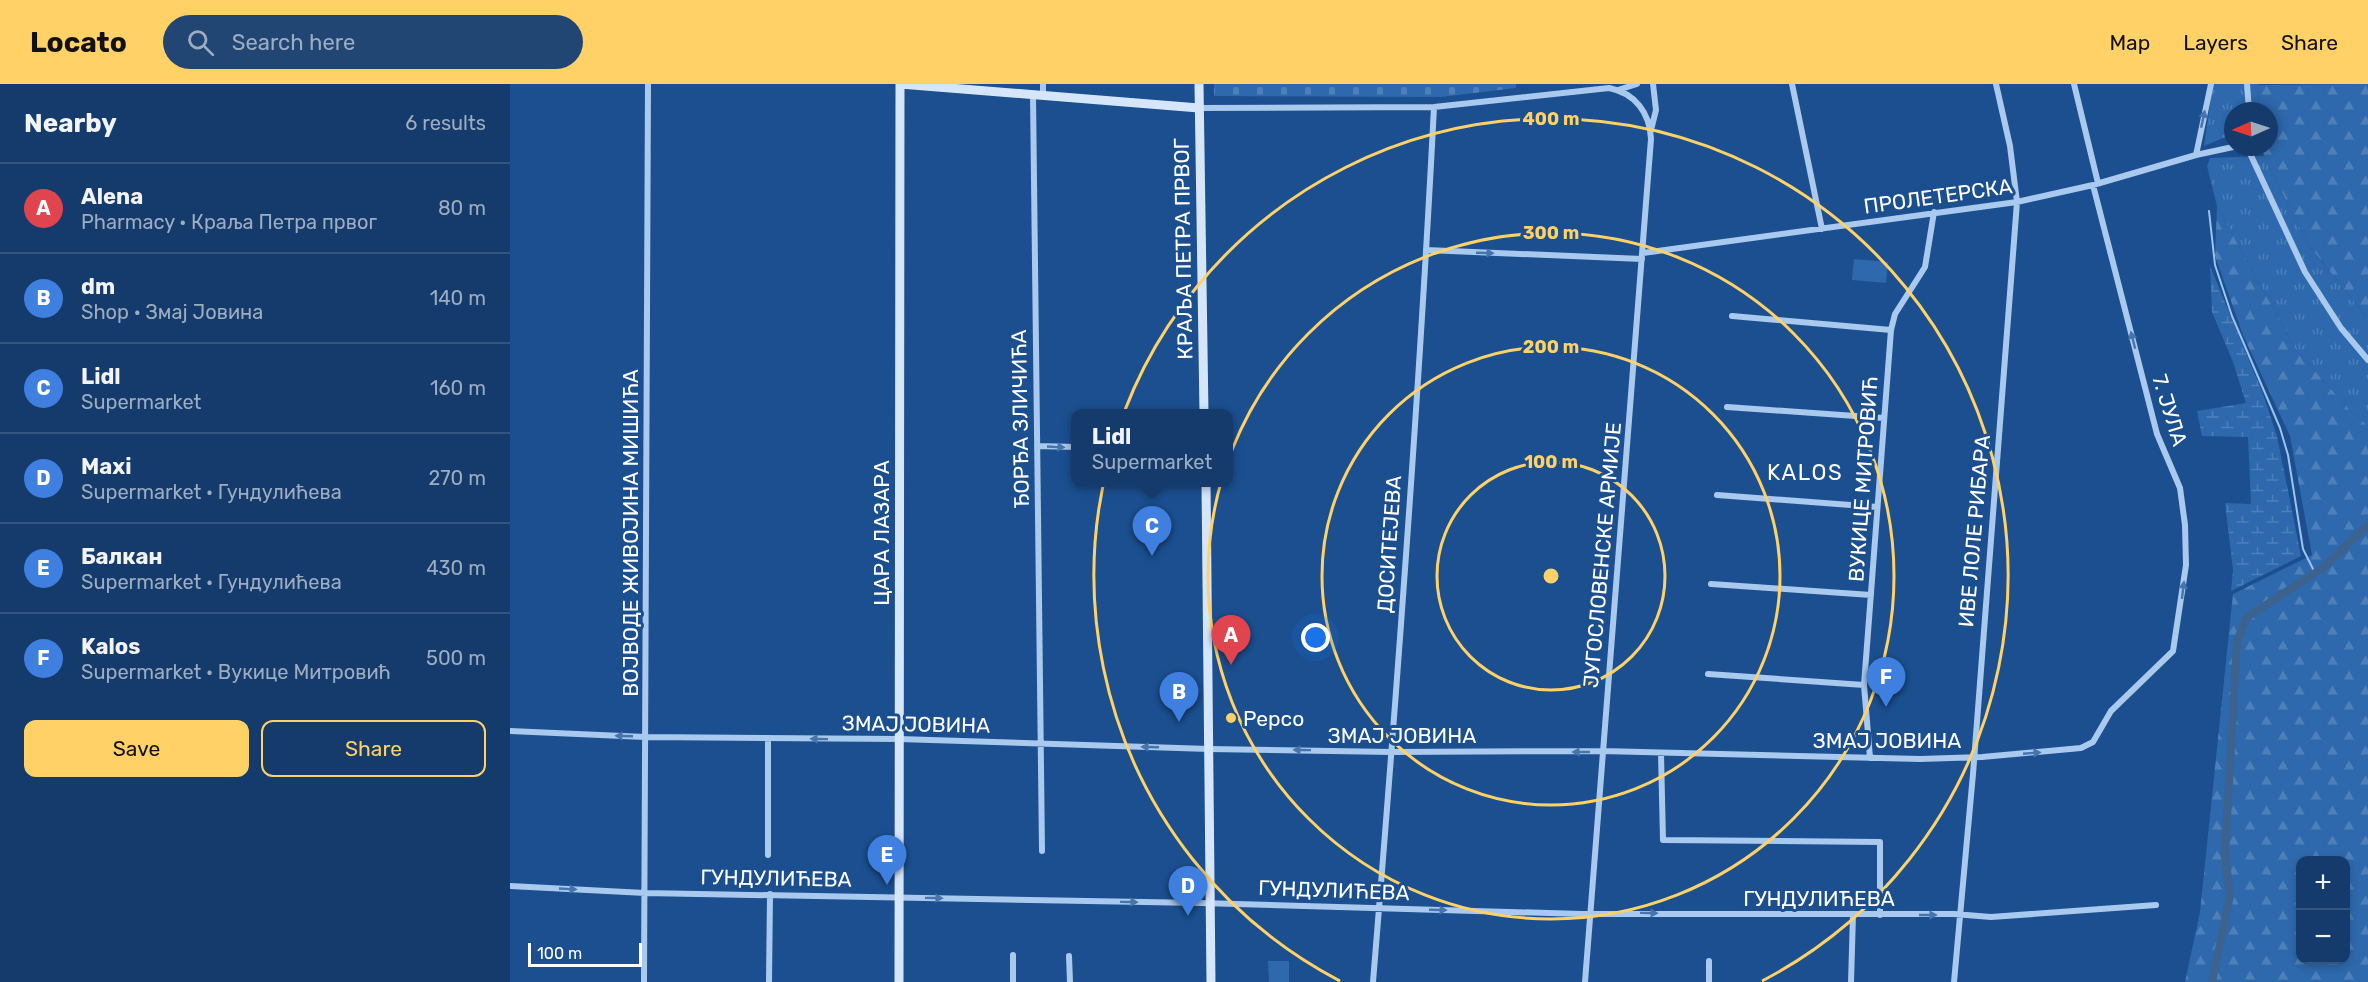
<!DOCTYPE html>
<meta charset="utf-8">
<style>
:root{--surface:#143b6b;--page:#214673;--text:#f1f3f6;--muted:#9dadc1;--line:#33557e;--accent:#ffd166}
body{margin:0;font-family:Rubik,sans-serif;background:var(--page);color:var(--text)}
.controls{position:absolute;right:18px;bottom:18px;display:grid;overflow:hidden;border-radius:12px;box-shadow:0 3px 9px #0003}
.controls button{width:54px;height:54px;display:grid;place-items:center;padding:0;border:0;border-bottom:2px solid var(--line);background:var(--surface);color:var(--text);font:30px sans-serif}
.compass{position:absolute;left:1714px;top:18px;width:54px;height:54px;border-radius:50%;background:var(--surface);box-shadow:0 3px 9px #0003;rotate:267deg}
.scale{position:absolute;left:18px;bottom:15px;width:114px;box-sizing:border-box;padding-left:6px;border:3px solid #fff;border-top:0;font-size:16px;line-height:21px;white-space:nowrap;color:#fff;-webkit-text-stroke:4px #1b4f8f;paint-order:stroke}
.you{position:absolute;left:806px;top:554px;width:21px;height:21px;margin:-15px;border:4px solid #fff;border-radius:50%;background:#1a73e8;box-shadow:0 0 0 9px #1a73e833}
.badge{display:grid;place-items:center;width:39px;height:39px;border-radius:50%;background:var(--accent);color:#fff;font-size:20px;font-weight:700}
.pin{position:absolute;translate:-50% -50px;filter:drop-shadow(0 2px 3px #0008)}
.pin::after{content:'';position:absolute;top:32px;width:21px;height:18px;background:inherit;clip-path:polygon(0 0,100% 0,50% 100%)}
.popup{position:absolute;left:561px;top:325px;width:162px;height:78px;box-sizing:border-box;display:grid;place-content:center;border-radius:12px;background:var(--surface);filter:drop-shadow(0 2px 4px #0005);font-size:20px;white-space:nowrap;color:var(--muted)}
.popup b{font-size:22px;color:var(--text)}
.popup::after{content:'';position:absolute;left:50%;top:100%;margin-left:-12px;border:12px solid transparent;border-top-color:var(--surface)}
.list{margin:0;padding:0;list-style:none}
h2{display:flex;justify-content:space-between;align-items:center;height:78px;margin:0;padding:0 24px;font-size:26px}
h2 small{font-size:20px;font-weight:400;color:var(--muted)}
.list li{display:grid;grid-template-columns:39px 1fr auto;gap:18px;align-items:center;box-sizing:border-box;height:90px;padding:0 24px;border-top:2px solid var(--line)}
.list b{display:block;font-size:22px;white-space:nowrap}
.list p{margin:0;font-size:20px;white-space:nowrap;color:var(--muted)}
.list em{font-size:20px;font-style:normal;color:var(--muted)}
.actions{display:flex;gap:12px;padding:18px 24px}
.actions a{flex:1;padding:14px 0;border:2px solid var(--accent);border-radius:12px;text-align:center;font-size:21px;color:var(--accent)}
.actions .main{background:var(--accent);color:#111}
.icon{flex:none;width:33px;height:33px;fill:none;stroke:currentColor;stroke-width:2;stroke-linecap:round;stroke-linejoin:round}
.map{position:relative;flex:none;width:1858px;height:898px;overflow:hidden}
header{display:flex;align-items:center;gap:36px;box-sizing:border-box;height:84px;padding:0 30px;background:var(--accent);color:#111}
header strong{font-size:28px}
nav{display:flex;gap:33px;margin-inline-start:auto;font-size:21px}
.search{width:420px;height:54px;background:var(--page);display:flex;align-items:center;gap:15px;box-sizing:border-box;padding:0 21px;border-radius:33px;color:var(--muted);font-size:22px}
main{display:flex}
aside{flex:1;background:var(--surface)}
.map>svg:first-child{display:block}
.grass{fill:url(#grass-tufts)}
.forest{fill:url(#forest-firs);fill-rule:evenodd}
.wetland{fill:url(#wetland-marsh)}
.cemetery{fill:url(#cemetery-stones)}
.pitch{fill:#2e69ad}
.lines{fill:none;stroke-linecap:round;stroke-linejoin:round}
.stream{stroke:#9cc4f0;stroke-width:2}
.canal{stroke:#3c6290;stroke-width:8}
.street{stroke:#a9c9ee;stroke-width:6}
.secondary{stroke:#d6e6fa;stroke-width:9}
.oneway{fill:#4674ac}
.ring{fill:none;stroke:#ffd166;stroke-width:3}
.poi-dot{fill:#ffd166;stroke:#1b4f8f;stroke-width:2}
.labels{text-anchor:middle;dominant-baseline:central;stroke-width:6;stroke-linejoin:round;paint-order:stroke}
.street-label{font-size:21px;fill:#fff;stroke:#1b4f8f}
.poi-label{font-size:21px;fill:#fff;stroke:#1b4f8f;text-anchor:start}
.neighbourhood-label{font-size:22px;letter-spacing:1.5px;fill:#fff;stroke:#1b4f8f}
.centre{fill:#ffd166;stroke:#1b4f8f;stroke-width:3}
.ring-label{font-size:18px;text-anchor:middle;font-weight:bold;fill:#ffd166;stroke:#1b4f8f;stroke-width:6;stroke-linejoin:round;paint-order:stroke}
</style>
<header>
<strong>Locato</strong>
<div class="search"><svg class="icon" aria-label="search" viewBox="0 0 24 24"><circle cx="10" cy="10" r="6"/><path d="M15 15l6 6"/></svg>Search here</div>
<nav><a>Map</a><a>Layers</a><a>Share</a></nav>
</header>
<main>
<aside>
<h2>Nearby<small>6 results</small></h2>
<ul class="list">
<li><span class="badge" style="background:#e0444e">A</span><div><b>Alena</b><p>Pharmacy · Краља Петра првог</p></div><em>80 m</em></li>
<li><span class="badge" style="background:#3f7fe0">B</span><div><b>dm</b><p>Shop · Змај Јовина</p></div><em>140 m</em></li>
<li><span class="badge" style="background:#3f7fe0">C</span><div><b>Lidl</b><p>Supermarket</p></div><em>160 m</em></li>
<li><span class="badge" style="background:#3f7fe0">D</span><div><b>Maxi</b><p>Supermarket · Гундулићева</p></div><em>270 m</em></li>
<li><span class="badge" style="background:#3f7fe0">E</span><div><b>Балкан</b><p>Supermarket · Гундулићева</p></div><em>430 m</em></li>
<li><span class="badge" style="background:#3f7fe0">F</span><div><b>Kalos</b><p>Supermarket · Вукице Митровић</p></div><em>500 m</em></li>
</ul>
<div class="actions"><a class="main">Save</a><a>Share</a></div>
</aside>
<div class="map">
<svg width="1858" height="898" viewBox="0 0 1858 898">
<defs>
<pattern id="grass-tufts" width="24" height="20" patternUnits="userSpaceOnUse" patternTransform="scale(1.5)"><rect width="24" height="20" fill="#2e69ad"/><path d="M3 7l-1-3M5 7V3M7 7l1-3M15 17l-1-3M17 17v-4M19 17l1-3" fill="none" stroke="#4d80b9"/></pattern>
<pattern id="forest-firs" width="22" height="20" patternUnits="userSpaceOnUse" patternTransform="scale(1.5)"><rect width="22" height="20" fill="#2e69ad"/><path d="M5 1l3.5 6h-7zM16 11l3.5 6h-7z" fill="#4d80b9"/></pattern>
<pattern id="wetland-marsh" width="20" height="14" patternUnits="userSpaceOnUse" patternTransform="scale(1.5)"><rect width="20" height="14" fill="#2e69ad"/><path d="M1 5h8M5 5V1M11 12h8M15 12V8" fill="none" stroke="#4d80b9"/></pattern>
<pattern id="cemetery-stones" width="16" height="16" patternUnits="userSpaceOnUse" patternTransform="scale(1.5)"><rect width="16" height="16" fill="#2e69ad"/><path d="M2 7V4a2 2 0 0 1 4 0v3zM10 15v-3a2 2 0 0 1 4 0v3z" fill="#4d80b9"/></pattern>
</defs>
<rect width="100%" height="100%" fill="#1b4f8f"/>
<path class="grass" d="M1703,0H1748L1749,27H1723V50L1694,62Z
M1754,72L1798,160L1858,235V342L1838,324L1786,266L1707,122L1697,82L1700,74Z"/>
<path class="forest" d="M1858,0V235L1798,160L1754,72L1752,63H1759V27H1749L1748,1Z
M1707,122L1786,266L1838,324L1858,342V898H1675L1690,828L1723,510L1802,471L1780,352L1733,251L1705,172ZM1790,776H1836V876H1790Z"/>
<path class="wetland" d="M1700,182L1753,310L1767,352L1791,472L1721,507L1723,486L1715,419L1741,420L1738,353L1692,352L1687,327L1736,319L1723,278L1702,228Z"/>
<path class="cemetery" d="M704,0H1006V4L931,13L704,12Z"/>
<path class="pitch" d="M1344,175L1378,178L1376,199L1342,196Z
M758,877H779V898H759Z"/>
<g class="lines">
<path class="stream" d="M1699,127L1705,181L1722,232L1770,344L1778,371L1793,465L1805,489"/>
<path class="canal" d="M1702,898L1720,812L1715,769L1727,558L1736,534L1814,483L1858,441"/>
<path class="street" d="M1282,0L1312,145
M1564,0L1588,99
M1737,0L1739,27
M1108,6L1127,0
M523,11L532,767
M533,12V0
M689,24L924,23L1099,4C1125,9 1140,29 1141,55L1075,898
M1141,46L1146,26L1143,0
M1737,63L1795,188L1831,244L1858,276
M1686,71L1701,0
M916,166L1132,175
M1133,169L1507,118L1583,101L1686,71L1723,63
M1222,232L1381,246
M1217,323L1374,334
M527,362L566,363
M1207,411L1367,423
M1201,500L1361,511
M1198,590L1354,601
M0,647L135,653L389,655L699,665L882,668L1092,667L1410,675L1472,673L1571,664L1583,658L1601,627L1663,567L1676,481L1675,441L1670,404L1647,350L1583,101
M1151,670L1153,756L1370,758V831
M1360,674L1354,601L1381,246L1385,230L1415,183L1424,128
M258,771V654
M0,802L135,809L691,819L1072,830H1444L1481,833L1646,821
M503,871V898
M559,872L560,898
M134,898L138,0
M259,898L260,810
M863,898C887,607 909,315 924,23
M1199,898V877
M1341,898L1343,831
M1444,898L1463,690L1507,118L1500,62L1486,0"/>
<path class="secondary" d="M689,0L694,330
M696,398L701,898
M389,898L390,0L689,24"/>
</g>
<defs><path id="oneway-solid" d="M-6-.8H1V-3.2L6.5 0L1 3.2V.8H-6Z" transform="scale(1.5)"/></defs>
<g class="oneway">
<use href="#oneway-solid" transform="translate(1693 35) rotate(-78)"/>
<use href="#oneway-solid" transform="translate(975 169) rotate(2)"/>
<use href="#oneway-solid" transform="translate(1623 256) rotate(-104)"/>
<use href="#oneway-solid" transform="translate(546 363) rotate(3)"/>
<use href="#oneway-solid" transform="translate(1673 506) rotate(-83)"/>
<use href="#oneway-solid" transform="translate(114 652) rotate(-178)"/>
<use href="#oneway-solid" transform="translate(309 655) rotate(-179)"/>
<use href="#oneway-solid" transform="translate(640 663) rotate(-178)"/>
<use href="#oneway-solid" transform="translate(792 666) rotate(-179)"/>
<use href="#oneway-solid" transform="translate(1071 668) rotate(180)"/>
<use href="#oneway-solid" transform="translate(1522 669) rotate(-5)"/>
<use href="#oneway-solid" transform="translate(58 805) rotate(3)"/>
<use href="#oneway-solid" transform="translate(424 814) rotate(1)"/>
<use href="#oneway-solid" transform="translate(619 818) rotate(1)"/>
<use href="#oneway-solid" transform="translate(928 826) rotate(2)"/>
<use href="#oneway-solid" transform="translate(1139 829) rotate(1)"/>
<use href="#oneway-solid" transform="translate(1418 831)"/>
</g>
<g class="ring">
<circle cx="1041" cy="492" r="114"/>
<circle cx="1041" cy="492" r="229"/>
<circle cx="1041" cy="492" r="343"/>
<path d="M830 897A457 457 0 1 1 1252 897"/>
</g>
<circle class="poi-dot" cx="721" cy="634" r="6"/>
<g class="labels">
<g class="street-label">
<text transform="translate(1428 112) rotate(-8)">ПРОЛЕТЕРСКА</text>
<text transform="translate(673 165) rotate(-91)">КРАЉА ПЕТРА ПРВОГ</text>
<text transform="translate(1660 326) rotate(73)">7. ЈУЛА</text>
<text transform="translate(510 335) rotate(-91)">ЂОРЂА ЗЛИЧИЋА</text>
<text transform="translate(1353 395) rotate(-86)">ВУКИЦЕ МИТРОВИЋ</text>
<text transform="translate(1464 447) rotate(-85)">ИВЕ ЛОЛЕ РИБАРА</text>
<text transform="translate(120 449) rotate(-90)">ВОЈВОДЕ ЖИВОЈИНА МИШИЋА</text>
<text transform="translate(371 449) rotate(-90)">ЦАРА ЛАЗАРА</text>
<text transform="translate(879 460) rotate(-86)">ДОСИТЕЈЕВА</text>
<text transform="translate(1092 471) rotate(-85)">ЈУГОСЛОВЕНСКЕ АРМИЈЕ</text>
<text transform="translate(406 640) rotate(1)">ЗМАЈ ЈОВИНА</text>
<text x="892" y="651">ЗМАЈ ЈОВИНА</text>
<text x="1377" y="656">ЗМАЈ ЈОВИНА</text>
<text transform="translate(266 794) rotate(1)">ГУНДУЛИЋЕВА</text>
<text transform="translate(824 806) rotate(2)">ГУНДУЛИЋЕВА</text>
<text x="1309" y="814">ГУНДУЛИЋЕВА</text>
</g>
<g class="poi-label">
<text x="733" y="634">Pepco</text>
</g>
<g class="neighbourhood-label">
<text x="1295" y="388">KALOS</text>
</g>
</g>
<circle cx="1041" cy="492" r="9" class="centre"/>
<g class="ring-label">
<text x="1041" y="41">400 m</text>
<text x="1041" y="155">300 m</text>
<text x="1041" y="269">200 m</text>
<text x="1041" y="384">100 m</text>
</g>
</svg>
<div class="controls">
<button>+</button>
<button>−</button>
</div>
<svg class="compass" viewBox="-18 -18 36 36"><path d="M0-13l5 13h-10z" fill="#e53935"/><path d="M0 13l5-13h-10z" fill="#9dadc1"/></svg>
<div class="scale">100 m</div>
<div class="you"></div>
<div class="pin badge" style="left:721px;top:581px;background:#e0444e">A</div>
<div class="pin badge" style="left:669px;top:638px;background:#3f7fe0">B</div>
<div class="pin badge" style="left:642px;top:472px;background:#3f7fe0">C</div>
<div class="popup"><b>Lidl</b>Supermarket</div>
<div class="pin badge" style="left:678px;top:832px;background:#3f7fe0">D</div>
<div class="pin badge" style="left:377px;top:801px;background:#3f7fe0">E</div>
<div class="pin badge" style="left:1376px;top:623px;background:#3f7fe0">F</div>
</div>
</main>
